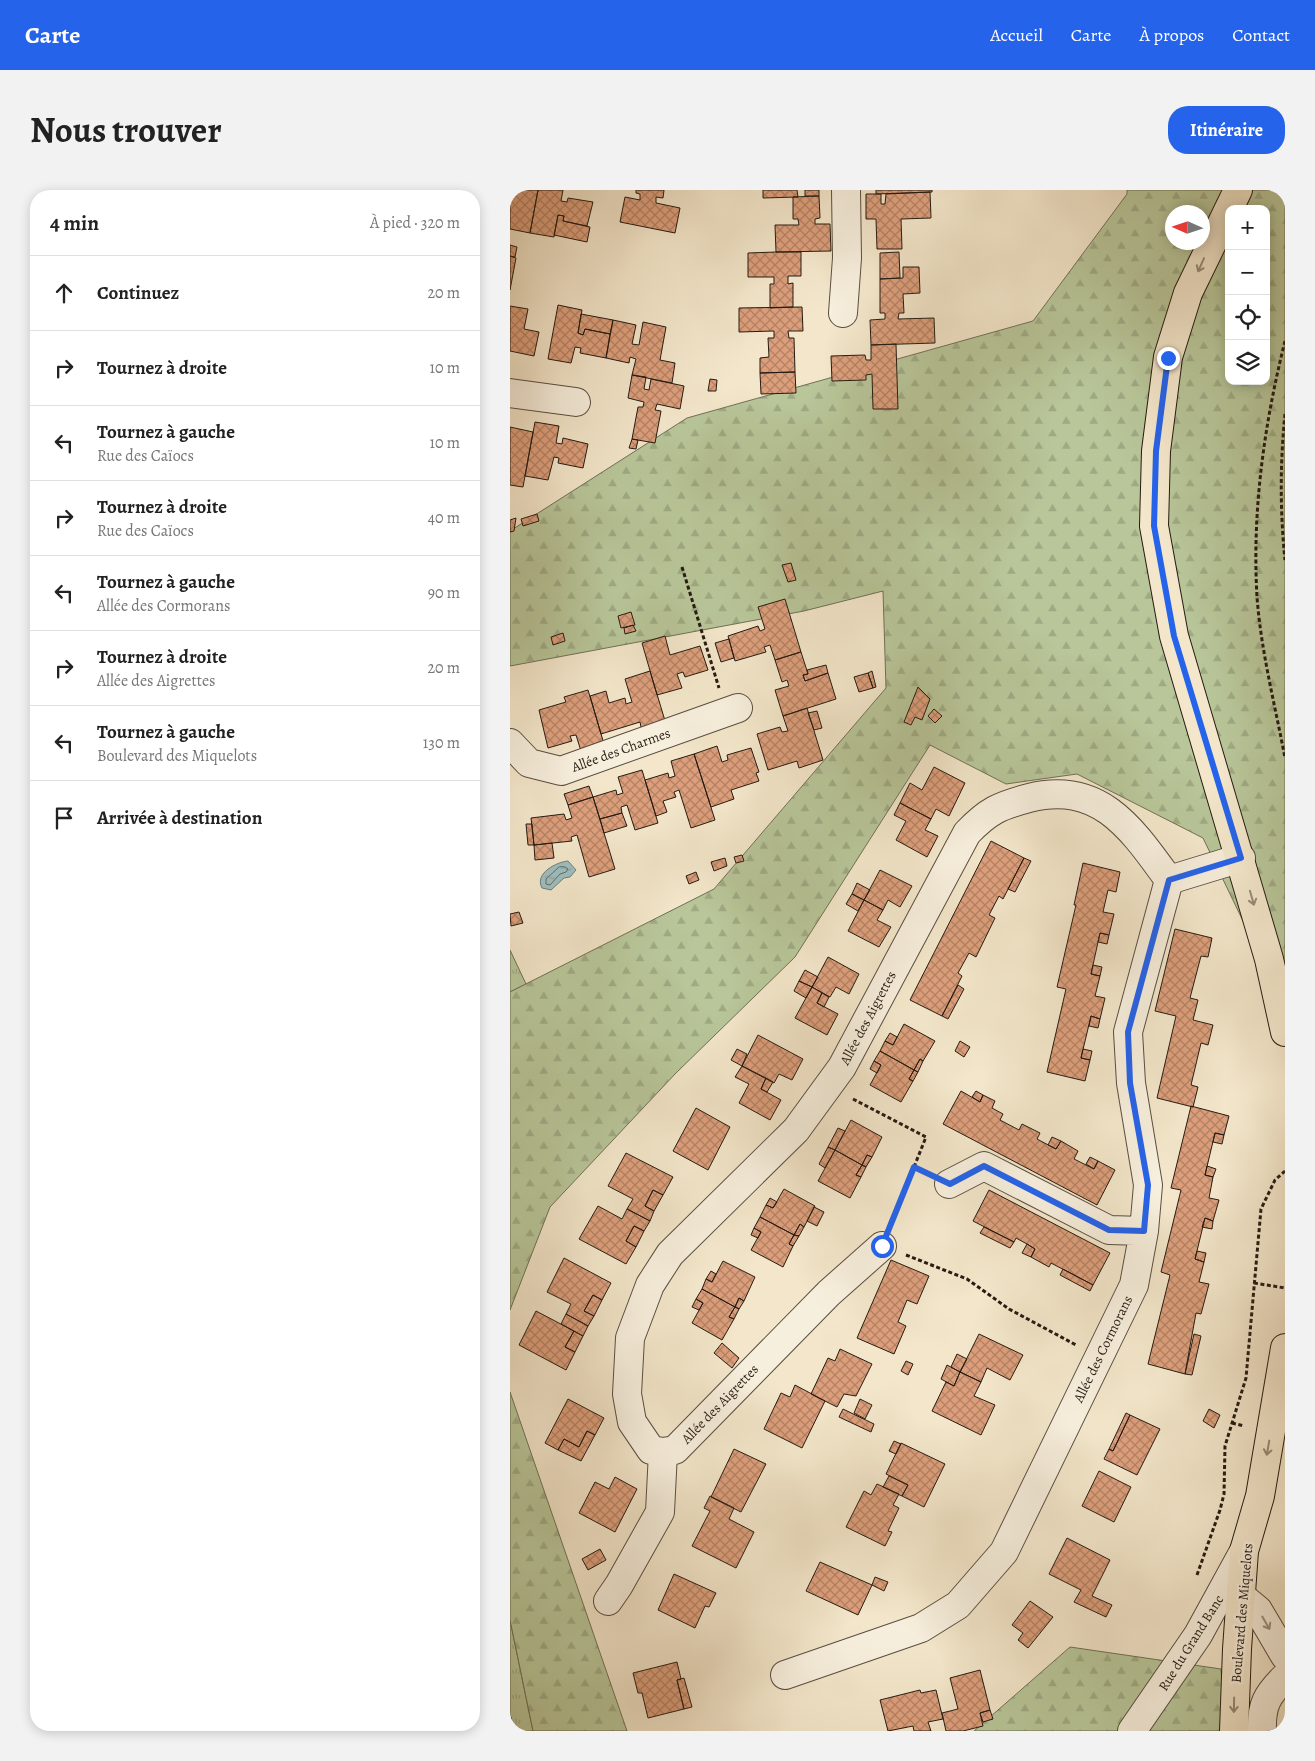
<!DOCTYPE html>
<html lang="fr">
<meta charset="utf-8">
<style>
:root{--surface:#fff;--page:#f2f2f2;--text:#222;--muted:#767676;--line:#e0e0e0;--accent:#2563eb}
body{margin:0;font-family:Alegreya,serif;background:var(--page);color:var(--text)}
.controls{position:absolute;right:15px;top:15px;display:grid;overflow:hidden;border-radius:10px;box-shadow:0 2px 12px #0003}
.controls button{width:45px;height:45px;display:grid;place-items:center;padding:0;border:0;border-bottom:1px solid var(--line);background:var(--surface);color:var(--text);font:25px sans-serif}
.compass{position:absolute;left:655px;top:15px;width:45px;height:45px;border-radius:50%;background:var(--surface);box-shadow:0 2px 12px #0003;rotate:273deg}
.stop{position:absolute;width:15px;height:15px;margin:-11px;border:4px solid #2563eb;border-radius:50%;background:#fff}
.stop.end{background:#2563eb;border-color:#fff;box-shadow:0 1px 5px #0008}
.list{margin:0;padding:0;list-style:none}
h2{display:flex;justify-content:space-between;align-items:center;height:65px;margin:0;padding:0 20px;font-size:21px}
h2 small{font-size:16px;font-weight:400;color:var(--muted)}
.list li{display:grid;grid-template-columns:32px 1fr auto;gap:15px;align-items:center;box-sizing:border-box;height:75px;padding:0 20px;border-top:1px solid var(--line)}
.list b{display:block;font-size:19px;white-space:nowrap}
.list p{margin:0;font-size:16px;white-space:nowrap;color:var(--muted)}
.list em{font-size:16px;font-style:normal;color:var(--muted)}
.icon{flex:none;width:28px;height:28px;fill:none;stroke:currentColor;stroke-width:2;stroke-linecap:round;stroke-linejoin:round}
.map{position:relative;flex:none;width:775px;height:1541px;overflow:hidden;border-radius:20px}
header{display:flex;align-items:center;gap:30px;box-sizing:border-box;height:70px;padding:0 25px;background:var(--accent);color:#fff}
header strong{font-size:24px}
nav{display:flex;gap:28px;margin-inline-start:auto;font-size:18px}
.intro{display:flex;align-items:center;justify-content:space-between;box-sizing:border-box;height:120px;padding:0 30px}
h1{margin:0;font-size:35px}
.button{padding:12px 22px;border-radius:20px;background:var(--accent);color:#fff;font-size:18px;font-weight:700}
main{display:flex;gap:30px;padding:0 30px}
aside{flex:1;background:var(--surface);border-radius:20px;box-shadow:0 2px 12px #0003}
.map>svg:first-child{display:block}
.grass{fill:url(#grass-tufts);stroke:#6f7056}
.forest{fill:url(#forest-firs);stroke:#6f7056;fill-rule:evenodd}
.water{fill:url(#water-ripples);stroke:#6e7d7a}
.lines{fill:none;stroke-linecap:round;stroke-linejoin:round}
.shore{stroke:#626c69;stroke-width:1}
.building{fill:url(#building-cross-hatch);stroke:#261b13}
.minor-casing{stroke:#594e41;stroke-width:30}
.major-casing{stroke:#261b13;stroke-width:30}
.path{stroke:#261b13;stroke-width:3;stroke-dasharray:4 2.5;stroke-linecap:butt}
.minor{stroke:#f7efdd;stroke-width:28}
.major{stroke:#f3e6ca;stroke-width:28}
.oneway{stroke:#978b78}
.oneway2{stroke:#999082}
.route{stroke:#2563eb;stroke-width:6}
.labels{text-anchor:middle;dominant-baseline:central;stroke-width:5;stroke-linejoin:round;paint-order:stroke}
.street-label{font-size:14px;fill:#261b13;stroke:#f7efdd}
</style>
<header>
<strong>Carte</strong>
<nav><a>Accueil</a><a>Carte</a><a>À propos</a><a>Contact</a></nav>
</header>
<div class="intro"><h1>Nous trouver</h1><a class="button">Itinéraire</a></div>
<main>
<aside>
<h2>4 min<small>À pied · 320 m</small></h2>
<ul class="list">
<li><svg class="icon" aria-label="ahead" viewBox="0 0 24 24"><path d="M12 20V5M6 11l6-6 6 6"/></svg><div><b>Continuez</b></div><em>20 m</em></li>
<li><svg class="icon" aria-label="right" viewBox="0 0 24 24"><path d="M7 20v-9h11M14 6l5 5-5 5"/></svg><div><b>Tournez à droite</b></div><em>10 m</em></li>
<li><svg class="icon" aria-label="left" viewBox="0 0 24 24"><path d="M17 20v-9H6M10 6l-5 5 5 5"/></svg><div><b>Tournez à gauche</b><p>Rue des Caïocs</p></div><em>10 m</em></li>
<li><svg class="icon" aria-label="right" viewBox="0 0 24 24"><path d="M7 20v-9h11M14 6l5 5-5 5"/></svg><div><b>Tournez à droite</b><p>Rue des Caïocs</p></div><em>40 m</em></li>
<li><svg class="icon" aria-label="left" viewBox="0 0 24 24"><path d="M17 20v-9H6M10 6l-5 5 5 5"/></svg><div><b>Tournez à gauche</b><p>Allée des Cormorans</p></div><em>90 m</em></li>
<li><svg class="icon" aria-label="right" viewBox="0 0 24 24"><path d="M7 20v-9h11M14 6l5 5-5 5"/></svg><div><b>Tournez à droite</b><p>Allée des Aigrettes</p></div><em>20 m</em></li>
<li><svg class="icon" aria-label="left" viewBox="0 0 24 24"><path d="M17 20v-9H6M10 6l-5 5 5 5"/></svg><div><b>Tournez à gauche</b><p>Boulevard des Miquelots</p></div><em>130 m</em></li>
<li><svg class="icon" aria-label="arrive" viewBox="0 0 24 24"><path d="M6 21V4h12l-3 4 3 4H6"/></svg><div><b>Arrivée à destination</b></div></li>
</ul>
</aside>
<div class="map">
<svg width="775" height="1541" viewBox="0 0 775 1541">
<defs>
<pattern id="grass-tufts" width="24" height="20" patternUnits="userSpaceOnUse" patternTransform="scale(1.25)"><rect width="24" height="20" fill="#b8c699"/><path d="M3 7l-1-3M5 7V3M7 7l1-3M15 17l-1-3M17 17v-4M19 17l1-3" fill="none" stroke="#9eaa83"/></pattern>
<pattern id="forest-firs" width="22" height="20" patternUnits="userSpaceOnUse" patternTransform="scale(1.25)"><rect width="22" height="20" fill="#b8c699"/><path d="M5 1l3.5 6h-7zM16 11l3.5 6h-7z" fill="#9eaa83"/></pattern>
<pattern id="water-ripples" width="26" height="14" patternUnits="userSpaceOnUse" patternTransform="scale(1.25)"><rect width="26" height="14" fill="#9ebebf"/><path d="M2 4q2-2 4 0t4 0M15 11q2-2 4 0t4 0" fill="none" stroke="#88a3a3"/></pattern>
<pattern id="building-cross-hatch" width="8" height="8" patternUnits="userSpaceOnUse" patternTransform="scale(1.25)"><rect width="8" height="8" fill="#dd9f7b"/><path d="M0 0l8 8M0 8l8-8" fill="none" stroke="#b38164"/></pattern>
</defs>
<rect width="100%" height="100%" fill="#f3e6ca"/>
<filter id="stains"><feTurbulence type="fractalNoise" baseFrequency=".004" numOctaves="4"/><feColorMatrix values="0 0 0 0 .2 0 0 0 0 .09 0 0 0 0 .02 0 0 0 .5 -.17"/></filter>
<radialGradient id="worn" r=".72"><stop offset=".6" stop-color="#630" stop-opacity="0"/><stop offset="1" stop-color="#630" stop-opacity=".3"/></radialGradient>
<path class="grass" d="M0,760L16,794L0,802Z
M0,1430L23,1541H0Z"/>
<path class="forest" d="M617,0H775V818L693,648L567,584L496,594L420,555L285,767L165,884L40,1017L0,1120V802L204,699L376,498L373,401L294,421L0,476V341L177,228L523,131L617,4ZM719,19H756V191H719ZM662,22H692V52H662Z
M0,1202L117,1541H23L0,1430Z
M560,1457L711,1479L715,1541H464Z"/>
<path class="water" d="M58,671L66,680L60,687L54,688L41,700L32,698C24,683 47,672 58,671Z"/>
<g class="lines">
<path class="shore" d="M55,677L58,679L56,682L50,684L40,695L36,694V689L49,677Z"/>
</g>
<path class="building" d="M3,0H28L20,43L0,39V1Z
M28,0H53L51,11L57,12L58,8L83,12L77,36L53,31L54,26L48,25L44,47L20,43Z
M126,0H154L153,8L146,7V13L170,18L165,43L110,32L115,7L130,10V4L126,3Z
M253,0H287L288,7L253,8Z
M295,0H309V6H295Z
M366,0H422V2L366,4Z
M420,2L421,28L391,29L392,59H367L366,29H356V4H371V14H375L376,4Z
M309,6L310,28L305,29V34H320L321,61L266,62L265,35H289L288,29H283V7Z
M48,25L54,26L53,31L80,37L77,52L44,45Z
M0,55L7,57L5,67L0,66Z
M266,62H291V86H278V94L283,93V117L260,118V94H264V87H238V63Z
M389,62L390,88L370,89V63Z
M0,66L6,68L0,100Z
M393,77H409L410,103L393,104L394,123H389L388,129L424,128L425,153L361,155L360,130L375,129V123H370V89L393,88Z
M48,115L72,120L68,143L73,145L75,139L100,144L96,168L70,163L71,158L65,157L61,173L38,169Z
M0,116L18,119L14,139L29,142L24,166L0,161Z
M292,117L293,141H278L279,148H284L285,182L250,183V168L259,167L258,148H264V141L229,142V118Z
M71,124L103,130L100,144L75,139L73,145L68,143Z
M103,130L126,135L122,154L129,155L133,132L156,137L150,170L165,173L162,193L122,185L126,169L120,167L119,173L96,168Z
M386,154L388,219H363L362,184L356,185V190L322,191L321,166L355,165L356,170H361V155Z
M285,182L286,203L251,204L250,183Z
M122,185L136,187L134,199L139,200L141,189L174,196L170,219L147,214L145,220L151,221L145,253L122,249L128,217H133L134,212L118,208Z
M200,189L207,190L206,201H198Z
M25,232L49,236L46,253L52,254L53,248L78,254L73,278L48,273L49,268L44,267L38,290L15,286Z
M0,237L23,242L13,297L0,295Z
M122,249L128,250L126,259L119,258Z
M27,324L29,331L13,336L11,329Z
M6,328L4,341L0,342V330Z
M281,373L286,390L278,392L272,375Z
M275,409L291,462L265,470L260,455L254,457L256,462L225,471L218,446L248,436L250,441L255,439L248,417Z
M121,422L125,435L111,438L108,426Z
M123,435L126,441L115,444L114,438Z
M53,443L55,451L43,455L41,447Z
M155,446L160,465L190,456L198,480L175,487L173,482L167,484L172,498L147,505L132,453Z
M219,449L224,468L211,472L205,453Z
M291,462L298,484L293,485L295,491L318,483L326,509L273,526L265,500L279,496L277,490L272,492L265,470Z
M316,475L318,483L295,491L293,485L298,484L297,480Z
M140,481L156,534L132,542L130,532L91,544L80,506L96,501L99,513L115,508L116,514L122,512L115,489Z
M362,481L366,497L363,498L358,483Z
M358,483L363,498L349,502L344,487Z
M408,497L420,509L412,530L405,527L401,535L394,532Z
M78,500L94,554L71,561L66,545L60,546L62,551L38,558L29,520L56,512L54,507Z
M297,518L313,570L289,578L287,571L258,580L247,544L270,537L272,542L278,541L273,526Z
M424,519L432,526L425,533L418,526Z
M307,521L312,538L304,540L298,523Z
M207,556L212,572L218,570L217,565L241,558L249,582L246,583L249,591L221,600L224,609L201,617L184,564Z
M184,564L205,630L181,638L169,600L164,602L166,607L153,611L157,622L146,626L135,590L158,583L159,588L165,586L161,571Z
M424,577L455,593L439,626L426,619L421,629L390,613L400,593L412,600Z
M132,580L148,633L125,640L117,615L111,617L112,623L90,629L83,607L106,600L107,605L113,603L108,587Z
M79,596L83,607L58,615L54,604Z
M83,607L105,679L79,687L67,645L61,647L62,651L24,655L21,628L54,624L56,630L62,628L58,615Z
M390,613L421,629L415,640L428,646L417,667L386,650L396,631L384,625Z
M112,623L117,636L94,643L90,629Z
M16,634H22L24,655H18Z
M481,651L514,668L493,709L489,706L479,725L485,728L466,767L459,763L448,783L452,786L432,826L400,810Z
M42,653L44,668L25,670L24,655Z
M232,665L234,671L226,673L224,667Z
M215,668L217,676L204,681L201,672Z
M514,668L521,671L505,702L498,699Z
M573,673L610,682L606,702L598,700L593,722L604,724L599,745L590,743L581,784L590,786L585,806L595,808L590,829L581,826L571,868L580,870L575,891L537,882L556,799L547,797L566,715H564Z
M370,680L402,696L390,717L378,710L373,720L354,710Z
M186,682L189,690L179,694L176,686Z
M347,693L360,700L354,710L342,704Z
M342,704L354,710L348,721L336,714Z
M354,710L373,720L367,730L381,737L369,757L338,741Z
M9,722L13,733L1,736L0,724Z
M665,739L702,748L698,767L691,766L680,808L688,810L683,830L703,835L698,855L691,853L681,895L688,897L683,917L647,908L666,826L645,821Z
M590,743L599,745L597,754L588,752Z
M318,767L349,784L339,804L326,797L320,807L302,797Z
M583,775L592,777L590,786L581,784Z
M295,780L308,787L302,797L289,791Z
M289,791L302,797L296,808L284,801Z
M448,795L454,799L438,829L432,826Z
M302,797L312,803L307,813L328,824L317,845L285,828Z
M312,803L319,807L314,817L307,813Z
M581,826L590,829L588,838L579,836Z
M394,834L425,851L413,871L410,869L404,880L370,861L375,851L383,855Z
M380,843L387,847L383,855L375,851Z
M248,845L293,869L282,890L269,884L264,893L232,876Z
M450,851L460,857L454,867L445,861Z
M227,859L237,864L232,876L221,870Z
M573,859L582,861L580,870L571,868Z
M370,861L404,880L399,889L403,891L391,912L360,895L371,875L364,871Z
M410,869L413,871L408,882L404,880Z
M364,871L371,875L367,883L360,879Z
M232,876L256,888L251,899L271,910L260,930L229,913L239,894L225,887Z
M404,880L408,882L403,891L399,889Z
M256,888L263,892L257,902L251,899Z
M451,901L470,912L473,905L485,911L482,918L493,924L490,930L509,940L512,934L530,943L527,949L546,959L551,951L568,961L564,969L584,979L588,971L605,980L587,1015L433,934Z
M466,901L473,905L470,912L462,907Z
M681,916L719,926L714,945L705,943L695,985L703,987L699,1008L709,1010L703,1031L695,1028L685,1069L694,1072L689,1092L699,1094L691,1124L686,1123L675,1184L638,1174L660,1085L651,1082L671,1000L661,998Z
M186,918L220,937L198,980L163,961Z
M341,930L372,947L362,967L357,965L352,975L325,960Z
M328,938L335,941L325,960L318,957Z
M705,943L714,945L712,954L703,952Z
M542,947L551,951L546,959L538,955Z
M318,957L325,960L315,978L309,974Z
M325,960L352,975L346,985L351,987L340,1008L308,991Z
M116,963L163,987L153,1005L143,1000L135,1016L144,1021L140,1031L117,1019L123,1009L98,996Z
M357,965L362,967L356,977L352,975Z
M580,967L588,971L584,979L576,974Z
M352,975L356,977L351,987L346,985Z
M697,976L706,979L703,987L695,985Z
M274,999L305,1016L294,1037L290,1034L284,1045L250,1027L256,1015L263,1018Z
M143,1000L153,1005L144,1021L135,1016Z
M479,1000L600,1063L583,1095L541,1073L539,1077L521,1067L525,1059L517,1054L506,1048L504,1052L463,1031Z
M260,1008L267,1012L263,1018L256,1015Z
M88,1016L112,1029L117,1019L140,1031L134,1041L124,1036L116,1051L126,1057L116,1074L69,1049Z
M304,1017L314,1022L307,1036L297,1031Z
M250,1027L284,1045L279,1054L283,1056L273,1077L241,1060L251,1042L244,1038Z
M695,1028L703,1031L702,1039L692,1037Z
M290,1034L294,1037L289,1046L284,1045Z
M124,1036L134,1041L126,1057L116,1051Z
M474,1037L504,1052L500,1058L470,1043Z
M244,1038L251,1042L248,1048L241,1045Z
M284,1045L289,1046L283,1056L279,1054Z
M517,1054L525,1059L521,1067L512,1063Z
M687,1061L696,1063L694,1072L685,1069Z
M54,1068L101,1093L92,1110L83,1105L74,1121L84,1126L78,1136L56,1124L61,1114L37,1102Z
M381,1070L419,1086L407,1114L397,1110L388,1132L396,1136L384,1164L347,1148Z
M213,1071L245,1087L234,1111L229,1108L225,1117L192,1099L196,1089L202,1092Z
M553,1079L583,1095L580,1101L550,1085Z
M201,1081L206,1084L202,1092L196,1089Z
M192,1099L225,1117L219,1127L224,1129L212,1150L182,1133L193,1113L186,1109Z
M83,1105L92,1110L84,1126L74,1121Z
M229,1108L234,1111L229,1119L225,1117Z
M186,1109L193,1113L189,1120L182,1117Z
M225,1117L229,1119L224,1129L219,1127Z
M26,1121L64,1141L55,1157L65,1162L56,1180L9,1155Z
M56,1124L78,1136L73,1146L51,1134Z
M64,1141L73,1146L65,1162L55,1157Z
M469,1144L513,1165L500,1190L477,1178L471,1192L450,1182Z
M684,1144L691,1146L682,1185L675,1184Z
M212,1153L229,1168L222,1178L204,1163Z
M330,1159L362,1174L346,1206L334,1204L327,1217L301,1204L318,1168L325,1171Z
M447,1164L457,1169L450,1182L441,1177Z
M396,1171L403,1174L398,1185L391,1181Z
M437,1175L450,1182L444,1196L431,1189Z
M450,1182L471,1192L464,1206L485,1215L471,1245L422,1221L436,1192L444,1196Z
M285,1195L315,1211L292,1258L254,1239L271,1203L280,1207Z
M58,1209L94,1228L85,1245L77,1241L69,1257L54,1249L48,1260L35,1253Z
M350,1209L362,1215L355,1229L344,1223Z
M333,1219L364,1234L361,1242L329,1227Z
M699,1219L710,1225L704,1238L693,1231Z
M616,1223L620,1225L603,1261L599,1259Z
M620,1225L650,1239L627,1285L594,1269L599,1259L603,1261Z
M77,1241L85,1245L71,1271L48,1260L54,1249L69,1257Z
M384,1251L391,1254L386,1264L379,1261Z
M391,1253L435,1274L414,1317L392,1306L398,1295L376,1284Z
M224,1259L256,1274L231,1322L201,1307Z
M589,1281L621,1297L604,1332L572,1316Z
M379,1286L398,1295L392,1306L373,1297Z
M105,1287L127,1299L105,1342L69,1323L85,1292L99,1299Z
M367,1294L389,1304L383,1315L389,1318L378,1341L382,1342L375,1356L336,1337L354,1301L361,1305Z
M200,1306L224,1318L219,1329L244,1342L226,1378L182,1356L200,1321L194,1318Z
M557,1348L600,1370L582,1406L602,1415L596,1427L564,1412L571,1400L539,1384Z
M90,1359L96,1370L78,1380L72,1369Z
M310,1372L362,1395L348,1425L296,1401Z
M164,1384L206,1403L199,1417L195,1416L185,1438L148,1420Z
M365,1387L378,1392L374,1401L362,1395Z
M520,1411L543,1427L518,1458L508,1450L513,1443L502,1435Z
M167,1472L171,1489L167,1490L174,1519L138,1528L132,1503H128L123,1483Z
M470,1480L480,1520L470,1523L473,1536L453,1541H436L432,1523L448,1519L440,1488Z
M174,1488L182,1517L174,1519L167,1490Z
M410,1500L411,1503L426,1500L433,1529L418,1532L421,1541H404L403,1536L378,1541L370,1510Z
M480,1520L483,1529L473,1532L470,1523Z"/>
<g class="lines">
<g class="minor-casing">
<path id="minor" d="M333,123L337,68L336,0
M0,203L66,212
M0,553L19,573L51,581L228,518
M439,994L474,976L599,1040L634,1041
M372,1056L319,1103L165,1260L153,1262L141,1260L122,1232L117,1204L120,1148L140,1095L160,1064L286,940L332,877L457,643C478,621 489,616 519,608C590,590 622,639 659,690L731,668
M731,1406L748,1420L775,1466
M98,1411L109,1395L150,1322L153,1262
M275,1485L411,1438L448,1415L494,1362L624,1095L634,1041L638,995L621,893L618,842L659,690
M622,1541L688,1445L734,1361
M752,1541C751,1515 757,1505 775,1487"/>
</g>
<g class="major-casing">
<path id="major" d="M728,0L678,103L658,167L646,261L644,336L664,446L759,769L775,842
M724,1541L727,1459L734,1361L750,1306L775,1158"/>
</g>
<path class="path" d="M775,151C754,235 742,321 747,407C751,461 765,515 775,568
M775,224C770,273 770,321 775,370
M172,377L209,498
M343,909L416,947L404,977
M381,1032L404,977L415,982
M396,1065L457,1089L499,1119L566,1155
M744,1093L775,1098
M722,1233L734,1236
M687,1385L710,1320L714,1304L715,1256L736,1188L751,1019L765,990L775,981
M0,1527L3,1541"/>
<use href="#minor" class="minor"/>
<use href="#major" class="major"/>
</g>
<defs><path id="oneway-shaft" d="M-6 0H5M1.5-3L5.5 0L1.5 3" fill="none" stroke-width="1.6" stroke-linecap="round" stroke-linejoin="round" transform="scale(1.25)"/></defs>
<g class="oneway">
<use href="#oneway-shaft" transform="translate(691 75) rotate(114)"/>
<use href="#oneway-shaft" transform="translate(742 708) rotate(74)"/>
<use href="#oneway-shaft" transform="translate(758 1258) rotate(100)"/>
<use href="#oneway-shaft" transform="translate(724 1515) rotate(91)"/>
</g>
<use class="oneway2" href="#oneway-shaft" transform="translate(756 1433) rotate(60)"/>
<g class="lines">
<path class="route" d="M372,1056L404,977L440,994L474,976L599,1040L634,1041L638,995L620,893L618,842L659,690L731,668L664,446L644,336L646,261L658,168"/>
</g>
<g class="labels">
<g class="street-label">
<text transform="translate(111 560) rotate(-20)">Allée des Charmes</text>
<text transform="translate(358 828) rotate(-62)">Allée des Aigrettes</text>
<text transform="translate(593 1159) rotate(-64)">Allée des Cormorans</text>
<text transform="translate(210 1214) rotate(-46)">Allée des Aigrettes</text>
<text transform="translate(732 1423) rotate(-85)">Boulevard des Miquelots</text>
<text transform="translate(681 1453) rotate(-58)">Rue du Grand Banc</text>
</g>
</g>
<rect width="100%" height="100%" filter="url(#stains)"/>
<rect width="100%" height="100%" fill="url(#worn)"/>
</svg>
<div class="controls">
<button>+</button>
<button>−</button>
<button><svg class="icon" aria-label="locate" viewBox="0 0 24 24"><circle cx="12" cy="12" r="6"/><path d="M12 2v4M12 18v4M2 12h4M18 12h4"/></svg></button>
<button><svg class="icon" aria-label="layers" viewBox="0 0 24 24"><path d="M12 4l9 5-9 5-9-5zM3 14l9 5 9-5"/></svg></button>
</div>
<svg class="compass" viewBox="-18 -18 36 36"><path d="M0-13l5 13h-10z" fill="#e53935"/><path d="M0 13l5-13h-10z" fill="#767676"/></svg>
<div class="stop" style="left:372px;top:1056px"></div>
<div class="stop end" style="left:658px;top:168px"></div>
</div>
</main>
